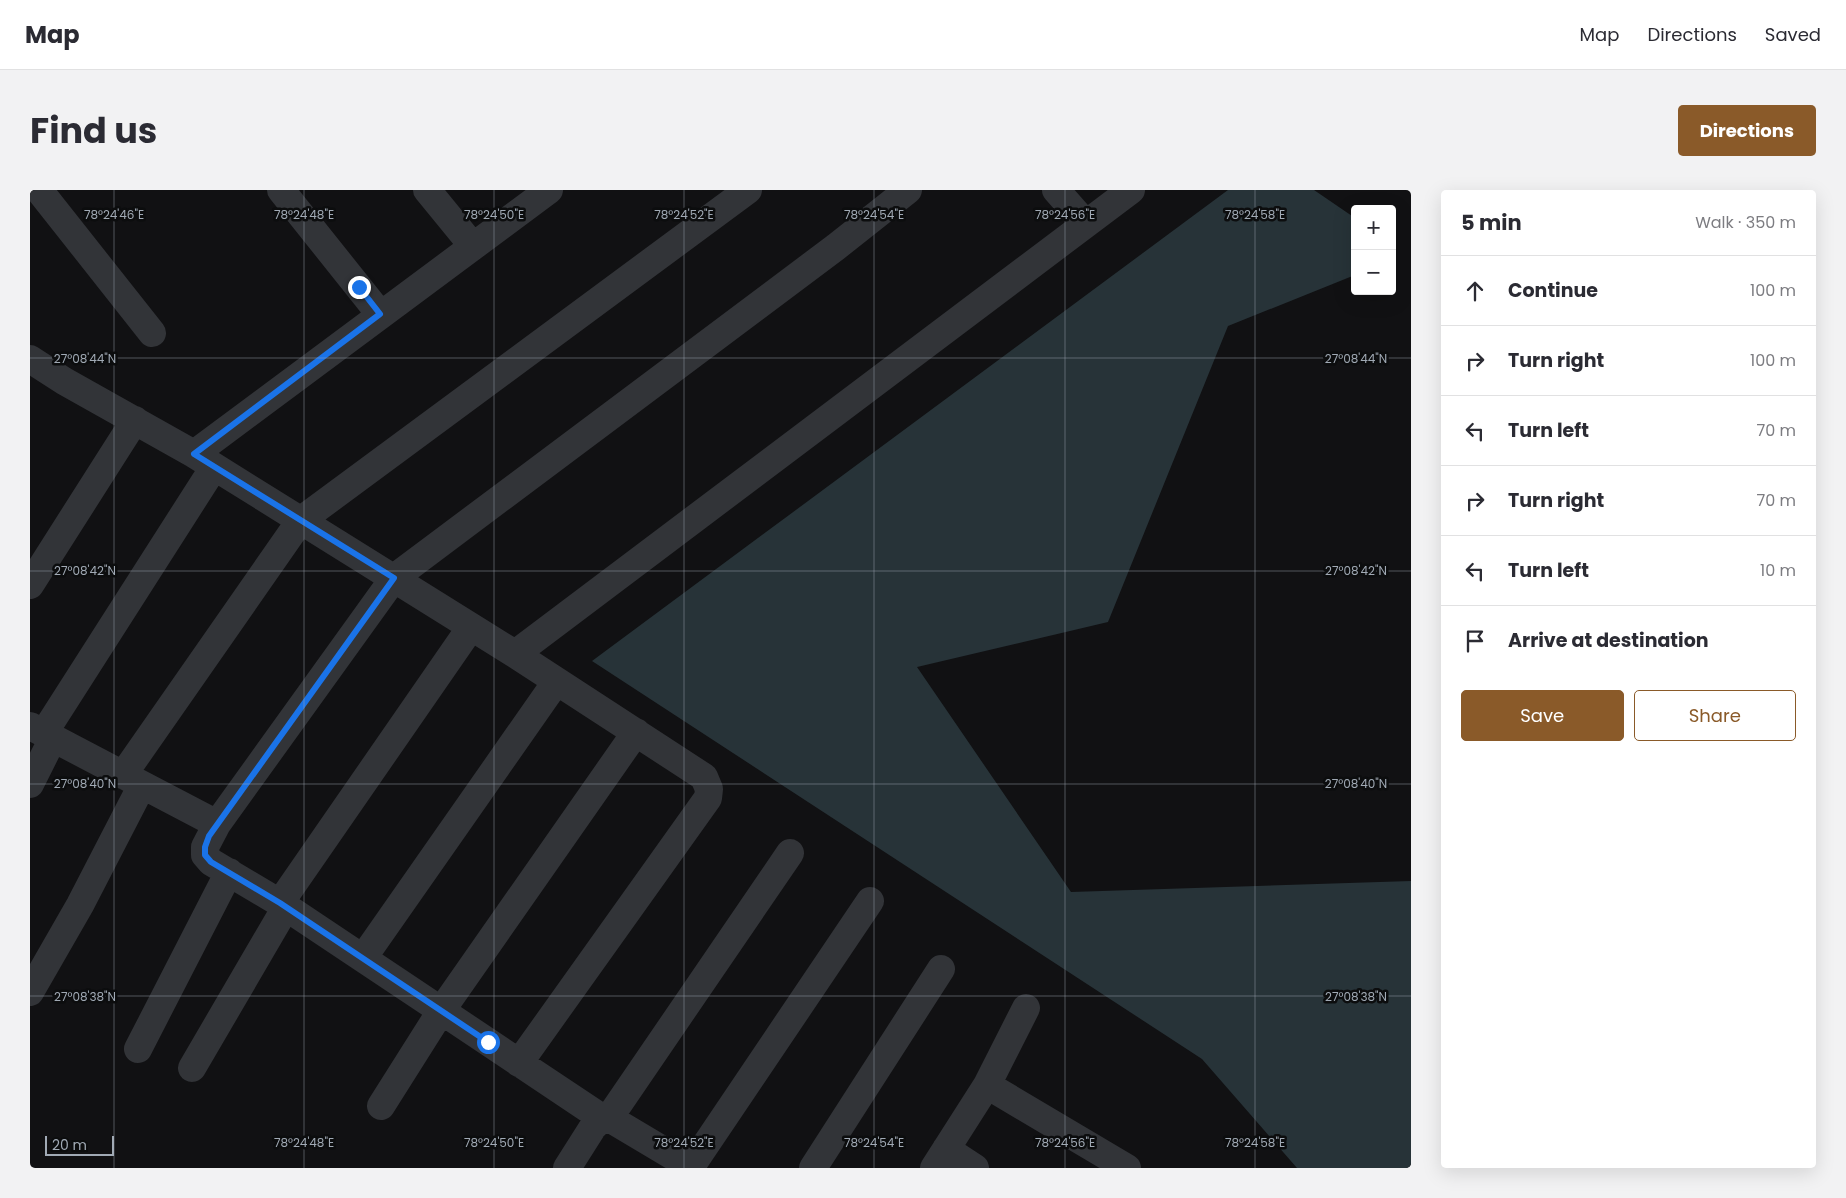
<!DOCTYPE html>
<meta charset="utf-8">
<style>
:root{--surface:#fff;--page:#f2f2f3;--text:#2b2b33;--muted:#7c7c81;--line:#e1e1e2;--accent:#8a5a29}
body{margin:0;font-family:Poppins,sans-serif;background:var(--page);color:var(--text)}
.controls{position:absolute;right:15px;top:15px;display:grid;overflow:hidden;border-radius:5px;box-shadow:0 5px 20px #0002}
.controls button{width:45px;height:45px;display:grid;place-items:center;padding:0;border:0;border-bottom:1px solid var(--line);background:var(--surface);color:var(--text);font:25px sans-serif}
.scale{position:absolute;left:15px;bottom:12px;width:69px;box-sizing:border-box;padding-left:5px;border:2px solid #a1aab5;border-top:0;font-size:14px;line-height:18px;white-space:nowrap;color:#a1aab5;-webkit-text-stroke:4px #0c0d0e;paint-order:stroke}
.stop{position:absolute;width:15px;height:15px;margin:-11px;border:4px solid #1a73e8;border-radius:50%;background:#fff}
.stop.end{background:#1a73e8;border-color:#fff;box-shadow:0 1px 5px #0008}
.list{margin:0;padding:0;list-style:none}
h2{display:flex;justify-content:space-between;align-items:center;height:65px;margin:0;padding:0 20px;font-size:21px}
h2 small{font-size:16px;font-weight:400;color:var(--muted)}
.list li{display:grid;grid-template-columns:32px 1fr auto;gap:15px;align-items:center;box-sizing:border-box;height:70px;padding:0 20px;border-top:1px solid var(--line)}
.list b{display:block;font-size:19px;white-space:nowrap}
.list em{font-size:16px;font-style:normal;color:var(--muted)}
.actions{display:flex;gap:10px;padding:15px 20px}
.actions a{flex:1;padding:11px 0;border:1px solid var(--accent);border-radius:5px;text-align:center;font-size:18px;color:var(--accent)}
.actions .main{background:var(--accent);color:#fff}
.icon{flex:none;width:28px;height:28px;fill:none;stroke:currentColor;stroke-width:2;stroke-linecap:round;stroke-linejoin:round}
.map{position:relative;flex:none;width:1381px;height:978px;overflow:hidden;border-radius:5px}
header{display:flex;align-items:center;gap:30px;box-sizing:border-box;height:70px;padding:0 25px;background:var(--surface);border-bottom:1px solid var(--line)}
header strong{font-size:24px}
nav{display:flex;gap:28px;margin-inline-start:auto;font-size:18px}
.intro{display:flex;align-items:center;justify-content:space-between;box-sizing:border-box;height:120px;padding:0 30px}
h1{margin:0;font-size:35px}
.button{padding:12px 22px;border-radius:5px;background:var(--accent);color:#fff;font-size:18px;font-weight:700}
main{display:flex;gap:30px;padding:0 30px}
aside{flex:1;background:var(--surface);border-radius:5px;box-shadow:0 5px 20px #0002}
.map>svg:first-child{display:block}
.water{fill:#273338}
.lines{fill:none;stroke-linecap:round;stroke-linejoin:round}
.minor{stroke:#323438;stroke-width:28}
.route{stroke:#1a73e8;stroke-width:6}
.ticks{fill:none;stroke:#a1aab5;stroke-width:1;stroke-opacity:0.45}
.ticks-label{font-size:12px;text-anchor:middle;fill:#a1aab5;stroke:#0c0d0e;stroke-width:5;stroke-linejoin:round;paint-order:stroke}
</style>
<header>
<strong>Map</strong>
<nav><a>Map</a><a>Directions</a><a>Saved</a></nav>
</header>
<div class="intro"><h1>Find us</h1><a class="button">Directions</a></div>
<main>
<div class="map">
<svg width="1381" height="978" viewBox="0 0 1381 978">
<rect width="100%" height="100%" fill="#111113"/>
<path class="water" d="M1198,0H1284L1325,28V85L1198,136L1078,432L887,477L1041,702L1381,691V978H1267L1172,869L562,471Z"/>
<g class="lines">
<path class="minor" d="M9,0L122,143
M251,0L350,124
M397,0L442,55
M1026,0L1056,34
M0,169L34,191L164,264L485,464L674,587L679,599L678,608L489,873
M164,264L519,0
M0,395L105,230
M485,464L1101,0
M0,536L187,634
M14,543L184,277
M93,585L270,331L718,0
M0,594L23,548
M250,713L441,437
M333,768L526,492
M0,802L50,715L112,595
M108,859L199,682
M162,878L256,717
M957,895L1097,978
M351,916L411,821L606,542
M572,928L250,713L181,672L175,665V657L187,634L364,388L806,57L878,0
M579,928L760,663
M916,959L945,978
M537,978L563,937L572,928H579L663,978
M660,978L840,711
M783,978L911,779
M904,978L957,895L996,818"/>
</g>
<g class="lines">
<path class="route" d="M329,97L350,124L164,264L364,388L179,646L175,657V665L181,672L250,713L458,852"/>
</g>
<path class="ticks" d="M84,0V978M274,0V978M464,0V978M654,0V978M844,0V978M1035,0V978M1225,0V978M0,168H1381M0,381H1381M0,594H1381M0,806H1381"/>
<g class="ticks-label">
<text x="84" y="29">78°24'46"E</text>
<text x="274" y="29">78°24'48"E</text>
<text x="464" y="29">78°24'50"E</text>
<text x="654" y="29">78°24'52"E</text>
<text x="844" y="29">78°24'54"E</text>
<text x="1035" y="29">78°24'56"E</text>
<text x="1225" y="29">78°24'58"E</text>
<text x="55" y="173">27°08'44"N</text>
<text x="1326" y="173">27°08'44"N</text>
<text x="55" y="385">27°08'42"N</text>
<text x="1326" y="385">27°08'42"N</text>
<text x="55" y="598">27°08'40"N</text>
<text x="1326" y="598">27°08'40"N</text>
<text x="55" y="811">27°08'38"N</text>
<text x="1326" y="811">27°08'38"N</text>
<text x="274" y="957">78°24'48"E</text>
<text x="464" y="957">78°24'50"E</text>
<text x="654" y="957">78°24'52"E</text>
<text x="844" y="957">78°24'54"E</text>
<text x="1035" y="957">78°24'56"E</text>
<text x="1225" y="957">78°24'58"E</text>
</g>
</svg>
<div class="controls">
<button>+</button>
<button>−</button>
</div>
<div class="scale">20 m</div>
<div class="stop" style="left:458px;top:852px"></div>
<div class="stop end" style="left:329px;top:97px"></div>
</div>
<aside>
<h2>5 min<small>Walk · 350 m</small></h2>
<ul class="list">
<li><svg class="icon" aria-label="ahead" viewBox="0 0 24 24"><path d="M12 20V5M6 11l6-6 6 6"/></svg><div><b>Continue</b></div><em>100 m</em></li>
<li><svg class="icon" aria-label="right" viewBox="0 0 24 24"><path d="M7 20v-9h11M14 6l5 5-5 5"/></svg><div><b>Turn right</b></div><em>100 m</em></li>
<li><svg class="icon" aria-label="left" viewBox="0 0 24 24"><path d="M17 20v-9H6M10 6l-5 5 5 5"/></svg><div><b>Turn left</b></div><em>70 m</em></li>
<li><svg class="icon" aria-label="right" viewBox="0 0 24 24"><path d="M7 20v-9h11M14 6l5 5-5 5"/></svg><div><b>Turn right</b></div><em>70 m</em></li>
<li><svg class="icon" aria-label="left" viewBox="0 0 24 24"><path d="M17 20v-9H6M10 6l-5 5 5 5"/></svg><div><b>Turn left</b></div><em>10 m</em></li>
<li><svg class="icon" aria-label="arrive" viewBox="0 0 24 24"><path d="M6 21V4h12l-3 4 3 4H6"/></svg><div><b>Arrive at destination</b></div></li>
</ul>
<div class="actions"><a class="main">Save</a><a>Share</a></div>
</aside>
</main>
